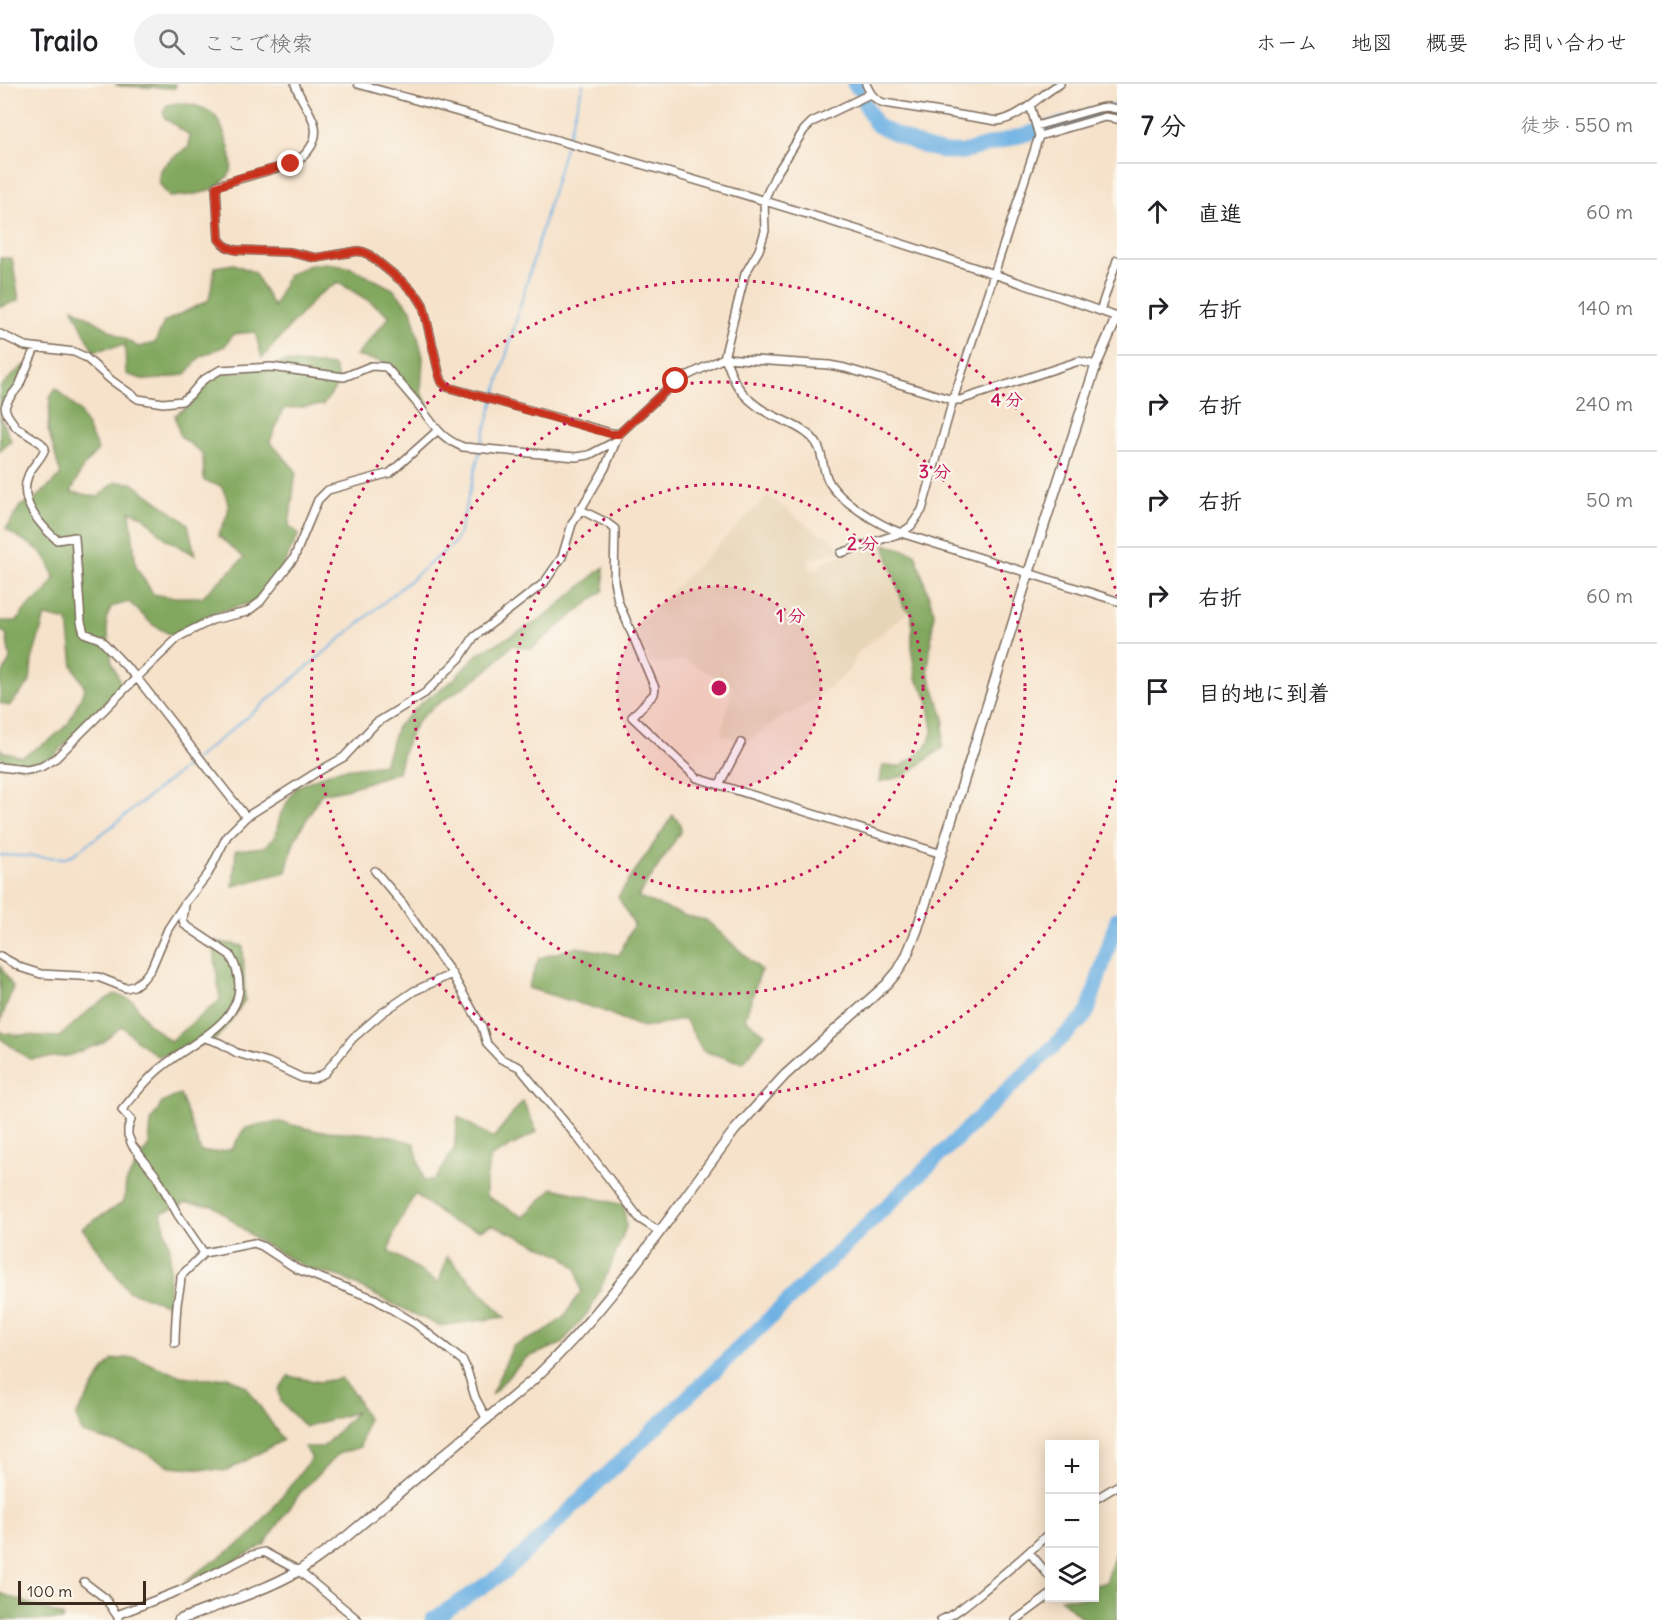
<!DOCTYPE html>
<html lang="ja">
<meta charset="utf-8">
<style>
:root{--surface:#fff;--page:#f2f2f2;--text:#202124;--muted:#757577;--line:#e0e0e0}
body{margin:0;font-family:Delius,"Klee One",sans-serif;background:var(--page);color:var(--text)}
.controls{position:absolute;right:18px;bottom:18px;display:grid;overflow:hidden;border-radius:0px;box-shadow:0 3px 15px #0003}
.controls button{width:54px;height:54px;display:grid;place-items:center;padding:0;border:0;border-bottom:2px solid var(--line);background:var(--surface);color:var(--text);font:30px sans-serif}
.scale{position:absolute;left:18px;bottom:15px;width:128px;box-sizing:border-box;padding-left:6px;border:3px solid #3b2a1e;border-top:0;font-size:16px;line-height:21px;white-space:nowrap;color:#3b2a1e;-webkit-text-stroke:4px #fbf7ec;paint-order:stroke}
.stop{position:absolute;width:18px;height:18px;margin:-14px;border:4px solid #c8321e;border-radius:50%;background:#fff}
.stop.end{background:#c8321e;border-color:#fff;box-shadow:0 2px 6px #0008}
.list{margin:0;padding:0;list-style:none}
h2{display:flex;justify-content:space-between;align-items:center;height:78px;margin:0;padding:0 24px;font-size:26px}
h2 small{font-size:20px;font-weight:400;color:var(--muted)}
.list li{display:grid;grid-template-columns:39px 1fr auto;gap:18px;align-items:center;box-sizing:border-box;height:96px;padding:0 24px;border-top:2px solid var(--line)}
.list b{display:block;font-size:22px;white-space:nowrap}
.list em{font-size:20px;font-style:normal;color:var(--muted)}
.icon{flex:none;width:33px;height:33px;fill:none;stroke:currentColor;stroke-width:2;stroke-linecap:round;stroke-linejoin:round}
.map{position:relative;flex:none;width:1117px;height:1536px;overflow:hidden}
header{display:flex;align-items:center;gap:36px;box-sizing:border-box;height:84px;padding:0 30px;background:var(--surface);border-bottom:2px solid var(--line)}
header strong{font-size:28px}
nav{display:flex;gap:33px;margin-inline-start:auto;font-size:21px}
.search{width:420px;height:54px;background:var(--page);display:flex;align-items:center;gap:15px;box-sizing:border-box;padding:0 21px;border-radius:33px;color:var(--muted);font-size:22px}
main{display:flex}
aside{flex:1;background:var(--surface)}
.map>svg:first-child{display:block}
.built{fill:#e7d5b7}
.forest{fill:#82a85e;stroke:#5e693e;stroke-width:1.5}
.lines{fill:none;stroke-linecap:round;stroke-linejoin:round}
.stream{stroke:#6fb2e4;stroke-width:2}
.river{stroke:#6fb2e4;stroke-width:15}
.street-casing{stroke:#7c6a5a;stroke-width:10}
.secondary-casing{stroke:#7c6a5a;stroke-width:12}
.street{stroke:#fff;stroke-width:7}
.secondary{stroke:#fff;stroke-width:9}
.route{stroke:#c8321e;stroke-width:8}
.ring{fill:none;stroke:#c2185b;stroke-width:3;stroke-dasharray:3 6}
.centre{fill:#c2185b;stroke:#fbf7ec;stroke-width:3}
.ring-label{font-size:18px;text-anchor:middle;font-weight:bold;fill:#c2185b;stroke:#fbf7ec;stroke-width:4.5;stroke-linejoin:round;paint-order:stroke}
</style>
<header>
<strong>Trailo</strong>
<div class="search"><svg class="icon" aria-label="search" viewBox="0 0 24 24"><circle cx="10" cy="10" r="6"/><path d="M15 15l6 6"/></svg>ここで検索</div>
<nav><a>ホーム</a><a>地図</a><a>概要</a><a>お問い合わせ</a></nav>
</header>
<main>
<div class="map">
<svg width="1117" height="1536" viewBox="0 0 1117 1536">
<rect width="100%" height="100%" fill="#fbf7ec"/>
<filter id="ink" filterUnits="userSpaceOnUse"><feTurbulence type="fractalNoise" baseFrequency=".0167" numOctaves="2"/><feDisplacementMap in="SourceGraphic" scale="12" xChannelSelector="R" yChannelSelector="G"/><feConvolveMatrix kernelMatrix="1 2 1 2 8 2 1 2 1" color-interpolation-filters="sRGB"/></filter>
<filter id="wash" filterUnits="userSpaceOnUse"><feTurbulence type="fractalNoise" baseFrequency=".008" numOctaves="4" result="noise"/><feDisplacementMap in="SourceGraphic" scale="24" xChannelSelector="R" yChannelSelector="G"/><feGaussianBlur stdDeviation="1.35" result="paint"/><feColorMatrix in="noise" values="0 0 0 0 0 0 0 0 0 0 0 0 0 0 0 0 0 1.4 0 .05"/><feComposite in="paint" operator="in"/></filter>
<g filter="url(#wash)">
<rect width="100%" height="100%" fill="#f6e2ca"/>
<path class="built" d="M768,412L821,451L824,450L842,465L808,477L812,486L819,484L824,477L876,460L880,461L894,481L911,526L862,565L857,570L849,586L829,604L790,632L786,629L765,646L745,659L721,650L732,606L731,601L685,576L657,580L649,578L635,543Z"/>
<path class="forest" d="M115,0H176L175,4L120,2Z
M178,19C191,20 203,22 213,30C223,38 237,81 229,91C213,111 193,111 169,113C167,109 162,104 160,100C154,82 177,71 189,63V51L166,35L163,28L167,21Z
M0,174H12L19,216L0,223Z
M327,179L352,184L393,205L411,225L423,273L421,308L428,320L427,325L388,279L356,272L390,232L369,217L338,198L318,211L262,274L255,248L233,250L225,262L200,273L186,290L162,295L145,296L126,290L125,261L93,267L73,224L138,263L155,259L164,238L209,216L215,183L234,180L254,188L274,223L287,192L309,181Z
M284,278L334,282L339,299L323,321L283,325L270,358L296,387L289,442L299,450L281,486L256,517L205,532L173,552L153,541L129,518L111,523L106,536L112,579L122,601L55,671L39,680L25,684L8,679L0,673V664L2,667L22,673L50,656L68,640L85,604L73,582L68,537L45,532L32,576L30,598L9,622L0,619V595L10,575L6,550L0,546V537H17L27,523L47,507L54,494C51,485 48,474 40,467C30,459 17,454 6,445L20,422L36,414L61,391L48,346L50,314L56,304L80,328L98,366L83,383L71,408L98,413L115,398L132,399L188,440L195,471L166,455L143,432L130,427L136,483L153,510L170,513H202L244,474L218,451C229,430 233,424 221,402L204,397L203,370L180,352L175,331L192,320L201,305L214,291L266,283Z
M24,281L30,284L0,331V303Z
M0,332L11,356L0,367Z
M884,460L915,469L934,528L928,587L944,634L942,664L904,692L879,698L883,682H902L926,664L933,646L928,615L916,594L912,570V529L904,523Z
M604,483V506L531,565L512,561C500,575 486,588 471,598C456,609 429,623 418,637C407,653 402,670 398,688L350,704L321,710L294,757L286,788L233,802L236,766L264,763L275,753L281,729L296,703L336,686L384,680L397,643L422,618L454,595L477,570L539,537Z
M673,731L680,739L681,747L638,813L686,832L706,836L761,886L745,934L765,950L743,979L703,967L685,935L643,944L601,926L528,904L539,874L577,863L619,871L634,840L618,813Z
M213,857L243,862L245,916L232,935L215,956L175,970L157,972L136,956L122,942L102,959L68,972L29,975L0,954V947L6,950L59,953L94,922L115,910L133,917L147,938L170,957L220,916Z
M0,882L13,903L0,939Z
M180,1010L201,1068H218L232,1065L244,1045L261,1040L280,1038L318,1047L348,1048L385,1051L414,1059L424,1097L436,1095L454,1065L458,1033L493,1054L523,1017L537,1048L491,1073L486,1095V1112L523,1133L553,1104L624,1121L626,1143L610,1184L590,1226L561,1260L526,1274L491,1311L513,1262L543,1249L564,1233L581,1208L577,1185L562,1171L492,1141L480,1146L451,1138L415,1110L395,1147L389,1167L439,1199L447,1172L505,1233L439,1242L377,1212L341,1193L309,1185L257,1156L214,1122L186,1119L161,1129L170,1164L169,1221L128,1207L82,1144L124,1118L126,1098L149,1061L151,1037L162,1019Z
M125,1274H135L181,1292L209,1295L228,1293L246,1302L283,1356L227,1387L170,1382L138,1365L82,1349L76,1332L105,1284L113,1276Z
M288,1292L320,1298L341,1294L355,1311L367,1335L360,1363L338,1370L300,1409L264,1461L220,1485L183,1498L251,1452L312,1374L304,1363H323L356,1328L305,1343L281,1318L279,1306Z
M1117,1464V1536H1084L1060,1514H1094L1095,1501L1106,1498Z
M0,1509L63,1532V1536H0Z"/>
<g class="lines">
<path class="stream" d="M0,771L65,774L74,770L111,743L261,622L453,460L459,450L484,350L583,0"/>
<path class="river" d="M854,0L858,4
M864,18L875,39L878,42C905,54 933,71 963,68L1101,29L1112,28L1117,29
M432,1536L506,1487L1084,933L1088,927L1117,835"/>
</g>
</g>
<g filter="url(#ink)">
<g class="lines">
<g class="street-casing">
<path id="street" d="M295,0C299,13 307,22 312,34C322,54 308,72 291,80L218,101L216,103L219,155C224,162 228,164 236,166L289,168L316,174L358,167L363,168L368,170L404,199L418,213L423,221L439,289L442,298L447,303L611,349L619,350
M358,0C613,71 868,143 1117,233
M866,0C870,9 874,16 884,19L997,37C1021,34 1039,11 1060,0
M870,10L812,38L804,46L775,92L764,116L765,147L759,166L745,190L724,274C729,281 731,290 735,298C740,307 749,316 757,322C772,334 794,338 809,351C825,364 820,380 828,396C838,417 880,441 901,449L1117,517
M1030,21L1039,52
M1036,42L1099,24L1107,23L1117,25
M1100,227L1117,176
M0,250L25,262L74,268L85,273L111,296L138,315L163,319L182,317L190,311L203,296L220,286L271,283L344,293L371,282L386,283C397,296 409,309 420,323C434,341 440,354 463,363L576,373L589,371L616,357
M35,264L19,302L8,316L5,323L7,330L16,343L41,359L45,364C42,375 32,381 28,392C18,416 40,441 57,456L75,453L81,538L84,549L100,555L137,594L246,733
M579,425L607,439L615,445L614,497L618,517L655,604L654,610L632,633L697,694L942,770
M841,469L901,449L911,442L922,426L953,316L1039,52L1105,33L1117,35
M0,683L27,686L41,683L56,674L126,604L180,552L212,536L247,528L260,518L294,474L318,416L328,406L390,389L437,347
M719,701L741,659
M375,787L403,820L414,837L452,890L482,943L487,960L501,975L519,983L578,1054L640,1135L660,1148
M185,821L183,836L185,841L230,871C263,931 199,952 163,982C147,994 135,1011 122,1026L131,1036L128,1044V1051L132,1061L157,1093L178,1131L204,1169
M0,872L22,884L41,890L98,893L126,904L134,902L143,895L151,885L168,845L185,819L208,790L227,752L246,733L314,690L344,673L376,639L425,609L460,574L474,553L544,499L562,473L572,440L605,384L619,350L676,297L724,274L829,281L845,284L953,316H960L1079,277L1096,281
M205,954L220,959L237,969L268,978L302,994L313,995L325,989L353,954L382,929L414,907L452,890
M175,1259C175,1246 176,1234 177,1221C178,1211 181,1202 181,1192L204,1169L254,1159L262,1162L297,1185L375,1215L416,1240L463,1277L467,1286L475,1313L487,1336
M1094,1416L1117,1402
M1029,1468L1050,1493
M84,1498L105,1514L118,1533V1536
M117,1531L181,1506L249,1472L264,1468L299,1487L358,1536
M941,1536C960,1528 977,1511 994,1498C1013,1482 1032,1466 1050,1448
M1016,1536L1050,1511"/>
</g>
<g class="secondary-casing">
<path id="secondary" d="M179,1536C219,1520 263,1508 300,1486C316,1476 331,1464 346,1453L533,1296C612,1221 669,1133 734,1047L785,991L887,900L898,887L906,873L917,846L1028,491L1096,281L1117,233"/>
</g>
<use href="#street" class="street"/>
<use href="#secondary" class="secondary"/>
</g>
</g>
<g class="lines" filter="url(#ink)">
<path class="route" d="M291,80L240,94L216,103L219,155C224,162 228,164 236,166L289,168L316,174L358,167L363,168L368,170L404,199L418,213L423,221L439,290L442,298L447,303L611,350H619L676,297"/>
</g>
<circle cx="719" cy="604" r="102" fill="#c2185b" fill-opacity=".12"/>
<g class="ring">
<circle cx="719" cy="604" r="102"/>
<circle cx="719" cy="604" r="204"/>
<circle cx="719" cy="604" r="306"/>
<path d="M1117 696A408 408 0 1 1 1117 512"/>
</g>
<circle cx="719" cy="604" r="9" class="centre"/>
<g class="ring-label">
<text x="1007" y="322">4 分</text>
<text x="935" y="394">3 分</text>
<text x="863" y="466">2 分</text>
<text x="791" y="538">1 分</text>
</g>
</svg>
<div class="controls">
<button>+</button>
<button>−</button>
<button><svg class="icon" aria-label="layers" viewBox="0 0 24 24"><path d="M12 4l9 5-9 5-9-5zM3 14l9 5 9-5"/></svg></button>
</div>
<div class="scale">100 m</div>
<div class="stop" style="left:676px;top:297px"></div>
<div class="stop end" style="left:291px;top:80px"></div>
</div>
<aside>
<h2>7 分<small>徒歩 · 550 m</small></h2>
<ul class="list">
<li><svg class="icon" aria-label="ahead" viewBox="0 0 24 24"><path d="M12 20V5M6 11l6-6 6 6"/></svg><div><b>直進</b></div><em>60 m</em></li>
<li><svg class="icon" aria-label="right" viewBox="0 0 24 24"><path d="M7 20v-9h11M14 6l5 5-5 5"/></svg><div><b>右折</b></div><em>140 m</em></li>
<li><svg class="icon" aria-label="right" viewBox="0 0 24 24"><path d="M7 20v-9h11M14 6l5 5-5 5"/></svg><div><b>右折</b></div><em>240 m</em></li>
<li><svg class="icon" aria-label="right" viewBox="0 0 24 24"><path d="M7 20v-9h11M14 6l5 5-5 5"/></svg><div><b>右折</b></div><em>50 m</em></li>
<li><svg class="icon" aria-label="right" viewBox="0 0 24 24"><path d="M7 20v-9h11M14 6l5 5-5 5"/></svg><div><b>右折</b></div><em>60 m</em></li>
<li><svg class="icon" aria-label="arrive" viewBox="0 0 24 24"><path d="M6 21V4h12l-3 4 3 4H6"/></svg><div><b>目的地に到着</b></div></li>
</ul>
</aside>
</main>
